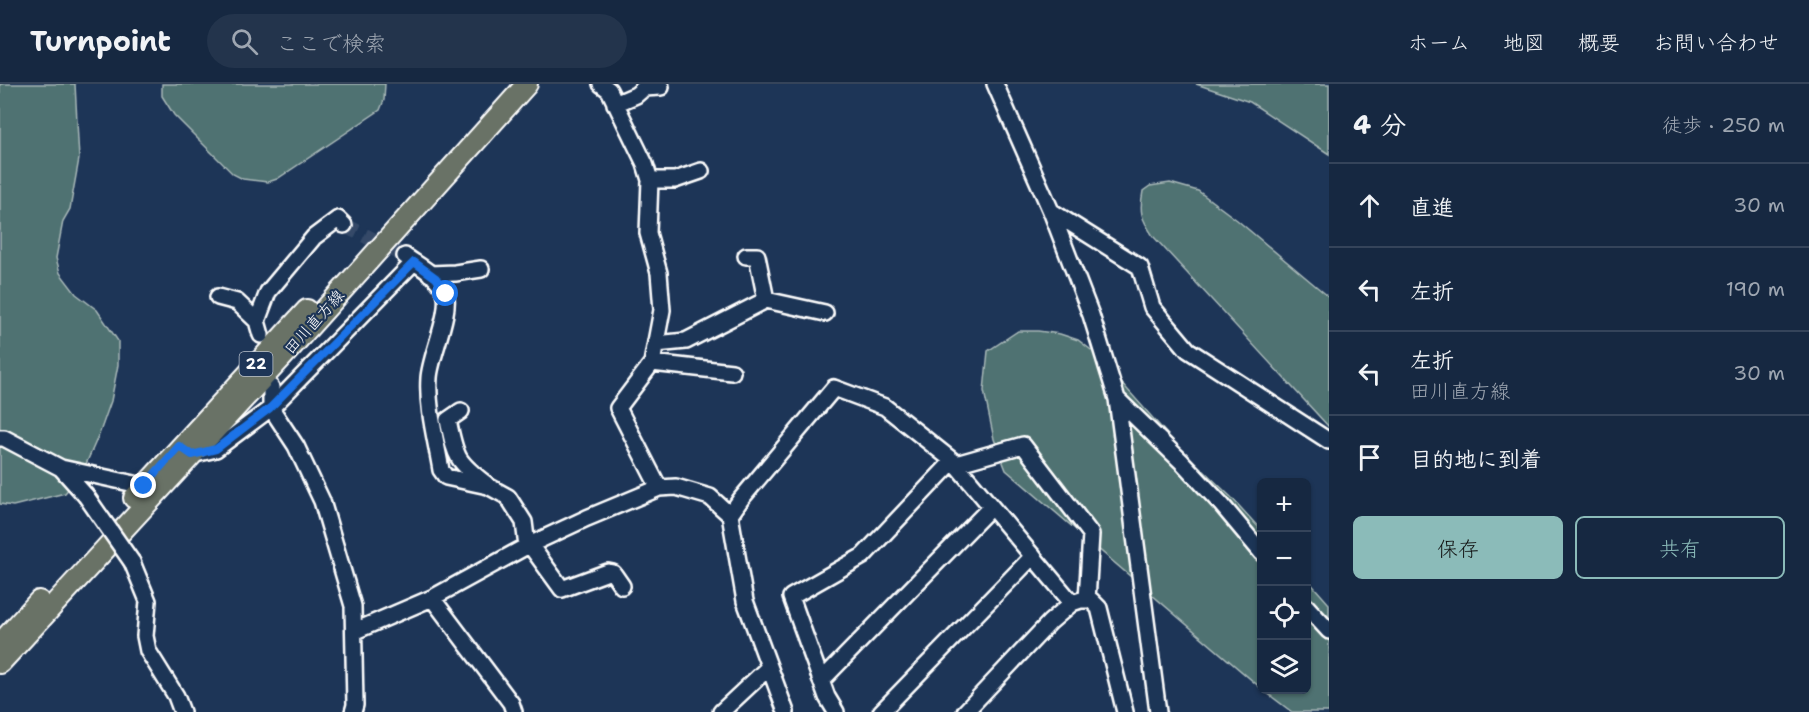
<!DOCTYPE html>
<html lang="ja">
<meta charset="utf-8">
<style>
:root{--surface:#162841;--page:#23344c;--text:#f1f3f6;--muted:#9ea6b1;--line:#35445a;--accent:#8bbbb9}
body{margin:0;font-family:"Shantell Sans","Klee One",sans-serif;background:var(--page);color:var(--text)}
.controls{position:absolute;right:18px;bottom:18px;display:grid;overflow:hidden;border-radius:9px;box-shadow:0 2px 4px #0004}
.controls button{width:54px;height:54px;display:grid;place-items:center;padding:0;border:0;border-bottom:2px solid var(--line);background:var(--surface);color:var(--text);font:30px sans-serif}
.stop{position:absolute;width:18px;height:18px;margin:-14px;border:4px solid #1a73e8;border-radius:50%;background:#fff}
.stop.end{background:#1a73e8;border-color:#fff;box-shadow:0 2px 6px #0008}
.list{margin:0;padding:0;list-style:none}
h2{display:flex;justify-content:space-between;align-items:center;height:78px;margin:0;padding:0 24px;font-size:26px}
h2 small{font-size:20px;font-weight:400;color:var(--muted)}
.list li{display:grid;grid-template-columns:39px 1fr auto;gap:18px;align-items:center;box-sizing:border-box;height:84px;padding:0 24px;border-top:2px solid var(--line)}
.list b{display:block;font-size:22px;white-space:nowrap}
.list p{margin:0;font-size:20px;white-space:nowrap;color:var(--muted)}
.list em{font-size:20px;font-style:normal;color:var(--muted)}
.actions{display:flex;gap:12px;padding:18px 24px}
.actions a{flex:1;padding:14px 0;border:2px solid var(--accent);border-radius:9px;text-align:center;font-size:21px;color:var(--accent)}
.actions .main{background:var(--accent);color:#111}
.icon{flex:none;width:33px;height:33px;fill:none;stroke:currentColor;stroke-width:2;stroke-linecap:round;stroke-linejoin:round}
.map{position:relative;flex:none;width:1329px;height:628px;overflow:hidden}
header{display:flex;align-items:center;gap:36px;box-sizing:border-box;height:84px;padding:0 30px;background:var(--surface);border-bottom:2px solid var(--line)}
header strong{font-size:28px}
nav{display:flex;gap:33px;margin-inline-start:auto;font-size:21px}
.search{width:420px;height:54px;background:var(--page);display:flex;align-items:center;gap:15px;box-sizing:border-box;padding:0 21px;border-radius:33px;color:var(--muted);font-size:22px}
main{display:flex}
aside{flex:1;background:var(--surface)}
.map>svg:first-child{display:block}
.green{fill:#507272;stroke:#a8b8b8;stroke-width:1.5}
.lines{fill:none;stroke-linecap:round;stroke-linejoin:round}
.minor-tunnel{stroke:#344968;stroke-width:15;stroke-dasharray:15 8;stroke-linecap:butt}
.minor-casing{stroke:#fff;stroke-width:20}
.major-casing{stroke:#fff;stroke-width:24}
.minor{stroke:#1d3557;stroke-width:15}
.major{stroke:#697266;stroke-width:20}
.minor-bridge-casing{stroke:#fff;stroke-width:20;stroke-linecap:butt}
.minor-bridge{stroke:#1d3557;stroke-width:15}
.route{stroke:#1a73e8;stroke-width:8}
.labels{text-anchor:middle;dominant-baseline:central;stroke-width:4.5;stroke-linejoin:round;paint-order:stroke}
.shield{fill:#1d3557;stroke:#bbc2cd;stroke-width:1.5}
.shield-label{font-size:15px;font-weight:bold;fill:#fff}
.street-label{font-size:16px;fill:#fff;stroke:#1d3557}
</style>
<header>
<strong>Turnpoint</strong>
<div class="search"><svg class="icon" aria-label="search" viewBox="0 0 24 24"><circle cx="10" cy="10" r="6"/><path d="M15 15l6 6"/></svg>ここで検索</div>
<nav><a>ホーム</a><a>地図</a><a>概要</a><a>お問い合わせ</a></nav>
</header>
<main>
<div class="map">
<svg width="1329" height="628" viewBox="0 0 1329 628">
<rect width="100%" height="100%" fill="#1d3557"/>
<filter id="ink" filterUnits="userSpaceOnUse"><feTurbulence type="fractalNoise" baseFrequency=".0167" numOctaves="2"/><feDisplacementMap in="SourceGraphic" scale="12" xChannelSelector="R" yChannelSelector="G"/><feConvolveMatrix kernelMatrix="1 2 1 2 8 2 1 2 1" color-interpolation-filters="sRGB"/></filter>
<g filter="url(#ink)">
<path class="green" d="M0,0H75L79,75L70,125L63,137L56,174L60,189L76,210L97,226L118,257V281L111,317L100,348L82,389L65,409L13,422L0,420Z
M162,0H385L384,16L380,26L277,95L268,98L243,95L233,90L174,31L162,12Z
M1196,0H1329V70L1250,18Z
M1170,99L1198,107L1237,136L1329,213V343L1153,152C1141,134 1139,128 1143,107L1150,102Z
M1018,247H1038L1060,250L1078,256L1095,269L1175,359L1231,413L1261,446V604L1006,386L994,355L984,307L988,267Z
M1307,495L1329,520V628H1292L1263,606H1306Z"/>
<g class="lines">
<path class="minor-tunnel" d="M344,141L405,172"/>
<g class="minor-casing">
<path id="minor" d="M601,0L609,6L645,80L650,96L648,149L659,189L662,226L652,279L618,324L659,404
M995,0L1051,127L1091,231L1117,315L1158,628
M615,20L636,11L644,4L661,3
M650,96H675L701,87
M1051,127L1140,183L1152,223L1188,266L1329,357
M405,172C419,182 438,191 445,208C452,227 430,273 429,294C427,324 436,356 441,386L446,393L488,402L508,413L524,438L527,462
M430,190L455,189L481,185
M218,213L237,218L257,237
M766,216L825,229
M261,251L257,237L268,208L314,153L338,135L344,141
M656,260L686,257L766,216L757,172H746
M652,279L732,288
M271,303V324L296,362L322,417L353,522L355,621L353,628
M1117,315L1182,378L1221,420L1262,469
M461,327L448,336C456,373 455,376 486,400
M0,354H4L61,384L86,412
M191,371L216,365L271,324L414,178
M956,380L1023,361L1091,450L1087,516
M61,384L144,402
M730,431L741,415L834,304L885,323L953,377L1072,519
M530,461L562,505L608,488L613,489L622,502
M132,478L148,517L145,552L148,567L176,612L182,628
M432,514L511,619L514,628
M1306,522L1329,547
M355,547L432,514L527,462L587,434L659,404L676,403L710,413L730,431L745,517L786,628
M821,597L991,423
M721,628L768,584
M836,628L827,613L791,513L863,472L953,377
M881,628L1033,472
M965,628L1050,538L1072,519L1081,516H1091L1099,524L1125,628"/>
</g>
<g class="major-casing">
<path id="major" d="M134,414L307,226
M0,560L39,517
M0,579L285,270L527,0"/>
</g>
<use href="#minor" class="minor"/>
<use href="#major" class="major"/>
<g class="minor-bridge-casing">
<path id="minor-bridge" d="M86,412L132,478"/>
</g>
<use href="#minor-bridge" class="minor-bridge"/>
</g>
</g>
<g class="lines" filter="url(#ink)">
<path class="route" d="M144,402L179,362L192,371L216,365L270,324L414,178L436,194L446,210"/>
</g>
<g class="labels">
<rect class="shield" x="239.5" y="268" width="33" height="24" rx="4.5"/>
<g class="shield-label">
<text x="256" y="280">22</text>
</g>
<g class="street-label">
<text transform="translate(314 238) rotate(-48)">田川直方線</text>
</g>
</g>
</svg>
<div class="controls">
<button>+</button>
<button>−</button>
<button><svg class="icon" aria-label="locate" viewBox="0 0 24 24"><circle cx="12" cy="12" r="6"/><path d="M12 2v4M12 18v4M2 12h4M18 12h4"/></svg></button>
<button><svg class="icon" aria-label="layers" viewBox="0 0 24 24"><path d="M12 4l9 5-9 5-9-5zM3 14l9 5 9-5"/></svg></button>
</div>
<div class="stop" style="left:446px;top:210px"></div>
<div class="stop end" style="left:144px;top:402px"></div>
</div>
<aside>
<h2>4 分<small>徒歩 · 250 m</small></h2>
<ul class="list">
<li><svg class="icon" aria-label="ahead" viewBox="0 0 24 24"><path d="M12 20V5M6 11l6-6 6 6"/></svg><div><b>直進</b></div><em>30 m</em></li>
<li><svg class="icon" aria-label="left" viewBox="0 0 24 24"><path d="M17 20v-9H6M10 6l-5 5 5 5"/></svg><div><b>左折</b></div><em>190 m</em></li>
<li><svg class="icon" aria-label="left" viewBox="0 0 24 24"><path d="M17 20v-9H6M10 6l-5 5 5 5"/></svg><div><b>左折</b><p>田川直方線</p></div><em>30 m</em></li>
<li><svg class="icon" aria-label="arrive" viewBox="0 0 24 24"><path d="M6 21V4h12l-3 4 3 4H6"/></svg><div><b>目的地に到着</b></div></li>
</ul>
<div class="actions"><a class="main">保存</a><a>共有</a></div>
</aside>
</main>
